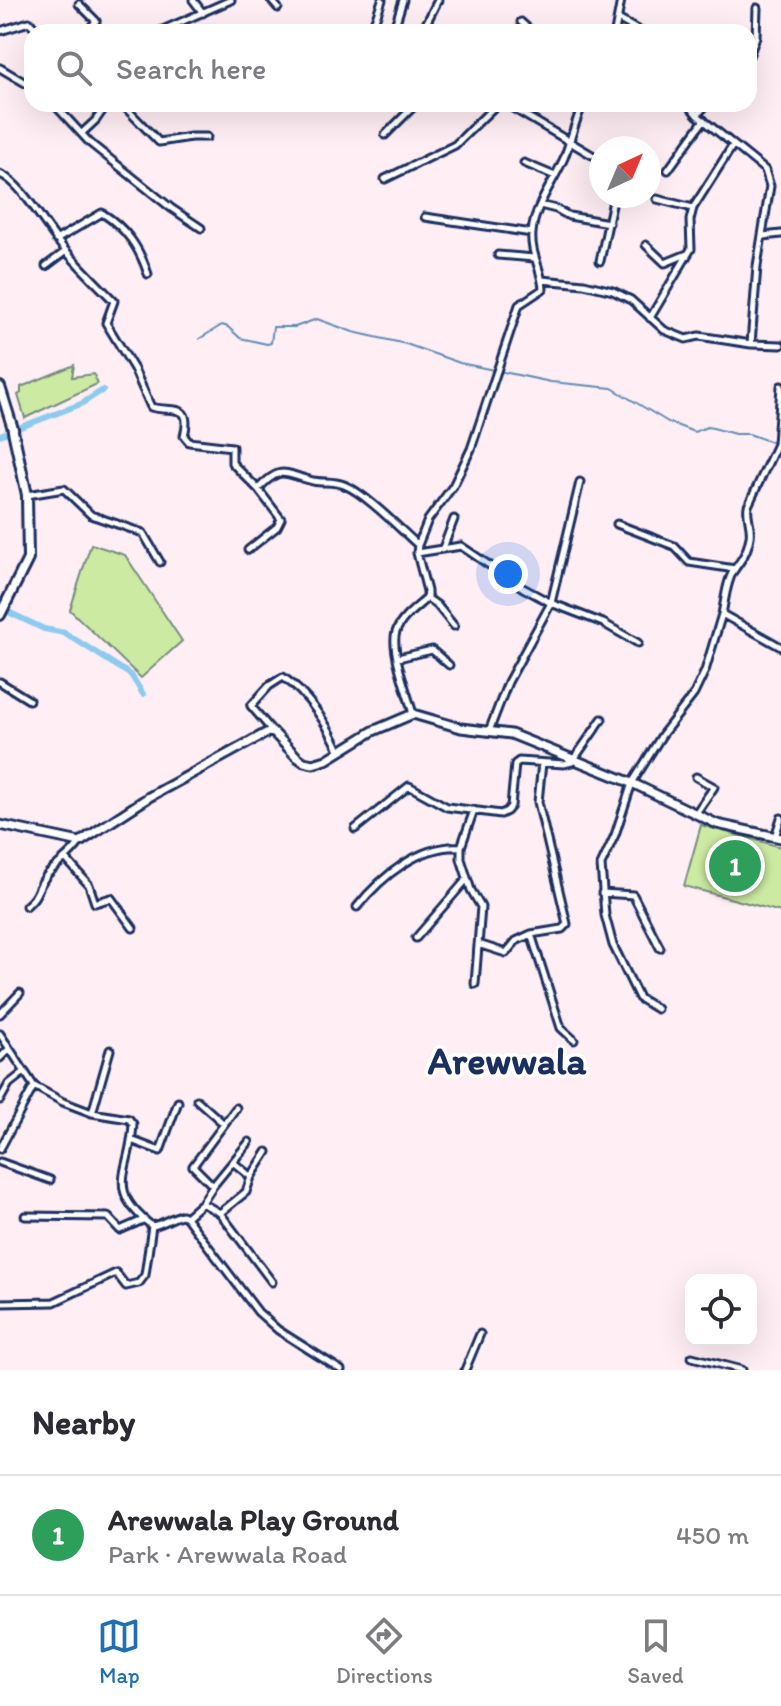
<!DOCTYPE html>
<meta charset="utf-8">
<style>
:root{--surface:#fff;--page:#f2f2f3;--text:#2b2b33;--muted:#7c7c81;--line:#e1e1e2;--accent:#1f6fb2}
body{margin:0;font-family:Itim,sans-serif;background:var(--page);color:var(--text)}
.controls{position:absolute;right:24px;bottom:24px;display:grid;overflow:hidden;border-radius:16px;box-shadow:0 8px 32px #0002}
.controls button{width:72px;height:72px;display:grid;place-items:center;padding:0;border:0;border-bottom:2px solid var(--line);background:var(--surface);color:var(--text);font:40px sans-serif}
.compass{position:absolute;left:589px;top:136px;width:72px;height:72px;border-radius:50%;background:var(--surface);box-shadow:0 8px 32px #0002;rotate:44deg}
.you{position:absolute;left:508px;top:574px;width:28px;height:28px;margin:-20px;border:6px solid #fff;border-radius:50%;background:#1a73e8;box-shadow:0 0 0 12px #1a73e833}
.badge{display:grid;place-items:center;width:52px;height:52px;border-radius:50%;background:var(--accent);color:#fff;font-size:26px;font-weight:700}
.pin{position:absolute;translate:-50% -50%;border:4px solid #fff;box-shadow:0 2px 8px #0006}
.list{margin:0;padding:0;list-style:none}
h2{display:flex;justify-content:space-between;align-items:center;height:104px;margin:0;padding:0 32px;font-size:34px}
h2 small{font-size:26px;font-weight:400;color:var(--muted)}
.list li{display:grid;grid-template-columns:52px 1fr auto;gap:24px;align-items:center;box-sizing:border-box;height:120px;padding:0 32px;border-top:2px solid var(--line)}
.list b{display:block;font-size:30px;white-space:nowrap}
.list p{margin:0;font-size:26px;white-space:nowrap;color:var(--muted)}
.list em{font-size:26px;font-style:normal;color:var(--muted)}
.icon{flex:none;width:44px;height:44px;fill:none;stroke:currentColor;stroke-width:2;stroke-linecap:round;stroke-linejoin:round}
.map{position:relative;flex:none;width:781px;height:1370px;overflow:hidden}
.search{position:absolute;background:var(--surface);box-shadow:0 8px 32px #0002;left:24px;right:24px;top:24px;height:88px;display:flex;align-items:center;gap:20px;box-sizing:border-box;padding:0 28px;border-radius:24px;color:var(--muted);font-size:30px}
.sheet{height:224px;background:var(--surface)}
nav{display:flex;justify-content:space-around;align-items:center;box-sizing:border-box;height:112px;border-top:2px solid var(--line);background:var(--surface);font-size:22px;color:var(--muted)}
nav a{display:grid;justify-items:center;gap:4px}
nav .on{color:var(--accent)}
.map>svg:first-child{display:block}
.green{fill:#cceaa2;stroke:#748c80;stroke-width:2}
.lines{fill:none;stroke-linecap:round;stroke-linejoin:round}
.stream{stroke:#5f8db4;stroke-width:2}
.canal{stroke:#8dcbee;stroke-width:6}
.minor-casing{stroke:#1b2f5e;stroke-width:11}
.tertiary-casing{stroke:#1b2f5e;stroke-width:13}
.primary-casing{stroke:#1b2f5e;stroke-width:14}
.minor{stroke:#fff;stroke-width:5}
.tertiary{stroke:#fff;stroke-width:7}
.primary{stroke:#fff;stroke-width:8}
.labels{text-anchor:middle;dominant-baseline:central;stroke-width:7;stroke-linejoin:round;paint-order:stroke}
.quarter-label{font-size:38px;font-weight:bold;fill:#1b2f5e;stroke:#fff}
</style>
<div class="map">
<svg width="781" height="1370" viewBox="0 0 781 1370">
<rect width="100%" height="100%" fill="#ffeef4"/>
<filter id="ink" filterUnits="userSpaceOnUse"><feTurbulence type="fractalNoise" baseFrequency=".0125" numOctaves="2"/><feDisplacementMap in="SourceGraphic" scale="16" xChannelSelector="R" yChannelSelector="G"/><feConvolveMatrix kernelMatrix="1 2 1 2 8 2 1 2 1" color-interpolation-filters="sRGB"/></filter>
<g filter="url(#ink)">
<path class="green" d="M74,365L72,377L94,374L97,384L25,418L18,395L21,393V387Z
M91,544L125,555L182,641L141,678L70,610Z
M701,825L781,847V912L684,886Z"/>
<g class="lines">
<path class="stream" d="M199,339L222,325L228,327L240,338L267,344L271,343L273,327H295L317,319L353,332L406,344L460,363L551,382L612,388L668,422L694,432L707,427L713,428L735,434H749L774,443"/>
<path class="canal" d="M0,435L81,404L103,390
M0,608L44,629L65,633L131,675L143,694"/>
<g class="minor-casing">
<path id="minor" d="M193,0L203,13
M271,0L278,8
M79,4L96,21L87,32
M618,19L641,32
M521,22L532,32
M374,27L387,32
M0,31L29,22L39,32
M158,32L231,0
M371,32L382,0
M393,32L403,0
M422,32L438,0
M615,32L621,0
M749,56L756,37L757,8
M0,68L32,87
M54,104L90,143L171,208L201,228
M122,104L159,142L191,137H207
M506,104L592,155
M688,104L697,115L765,170L770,186L757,266L751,344
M697,115L707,104
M82,133L96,120L107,104
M385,135L416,104
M524,163L555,176
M668,170L704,120
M0,174C23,183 48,232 66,251C81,268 98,285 114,301L106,323L134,369L151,407C171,413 193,401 184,436L189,442L232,447V463L258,489L281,519L277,527L248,550
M385,179L455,145L497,104
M600,182H601
M657,199L693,208
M540,205L556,209L569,216L609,223
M425,217L532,233
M763,236L781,234
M56,240L102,213C126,228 139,247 148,274
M646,245L665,263L687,254
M498,255L534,258
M600,261L614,196
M46,266L66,251
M542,280L584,284L613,291L631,300L664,330L686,339L699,336L751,344L781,345
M650,318L691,249L690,220L693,208L733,145
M781,386L777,444L748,506C746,516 752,525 750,537C747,553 742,559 734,570C726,582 725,601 722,614L781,647
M258,489C282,464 284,474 313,481C324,483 333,481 344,485C365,493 400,529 418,545
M27,495L64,489L91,515L143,533L160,562
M617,524L674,546L689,562L735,569
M443,548L454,519
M417,553L461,546L523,588L551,603L603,623L638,643
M427,598L437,605L454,626
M398,658L432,650L449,665
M0,682L29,700
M413,714C408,695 390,649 396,632C401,618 416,608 427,598V591L417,553L418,545L428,520L453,486L471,449L519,305L543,289C542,270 530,253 532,233C534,206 554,182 564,158C571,140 575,121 583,104
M489,731L508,682L551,603L580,482
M274,733L251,706L269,686L283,677C308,694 328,725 340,752
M542,763L538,802L567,924L562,929L531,934L561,1028L574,1040
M474,810L461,847V859L471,890L481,907L475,984
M696,813L714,787L696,777
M355,829L409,786L447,807L501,814L507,811L511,806L515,764L519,761L564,764L572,762L602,719
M775,837L781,818
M67,860L89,885L95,903L111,898L133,928
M602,893L633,895L660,948
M26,906C38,896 36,891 44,879C51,867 70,858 80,842
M357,907C381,877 420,844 461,847
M416,938L467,879
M478,944L506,953L516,941L531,934
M657,1009L639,998L613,945L605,915L601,865L615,835L632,783L662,735L694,694L705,671L722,614
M0,1014L20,993
M0,1034L34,1086L63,1102L92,1113L129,1119L133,1124C131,1172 103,1188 152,1226C164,1224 171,1217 182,1215L186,1217L258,1312L278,1330L341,1370
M0,1058L9,1049
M0,1100L9,1084L23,1073
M197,1100L224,1124
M92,1113L110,1050
M131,1140L160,1151L178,1102
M0,1149L34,1086
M0,1162L50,1180
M233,1162L251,1177
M213,1186L249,1142
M202,1203L220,1213L246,1192L251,1177L267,1152
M220,1213L272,1282
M25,1216L108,1217L120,1230L143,1220
M186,1217L202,1203L213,1186L193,1166L236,1108
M0,1303L54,1302L116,1273L126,1286L139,1283L145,1275L152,1226
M692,1357L742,1370
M465,1370L480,1334"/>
</g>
<g class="tertiary-casing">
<path id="tertiary" d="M0,825L80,842L149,797L268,732L274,733L297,757L304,762L313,764L326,760L373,731L413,714L461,728L511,734L632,783L717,824L781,838"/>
</g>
<g class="primary-casing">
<path id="primary" d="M0,387L13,429
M0,615L28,559L27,495L13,431"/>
</g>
<use href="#minor" class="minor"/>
<use href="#tertiary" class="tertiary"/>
<use href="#primary" class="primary"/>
</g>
</g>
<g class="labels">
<g class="quarter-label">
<text x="507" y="1061">Arewwala</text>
</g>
</g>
</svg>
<div class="controls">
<button><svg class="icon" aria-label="locate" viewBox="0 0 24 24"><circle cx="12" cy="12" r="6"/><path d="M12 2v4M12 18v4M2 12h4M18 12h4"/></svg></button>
</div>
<svg class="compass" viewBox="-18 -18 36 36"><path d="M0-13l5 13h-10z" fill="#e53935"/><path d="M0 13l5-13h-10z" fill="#7c7c81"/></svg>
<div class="you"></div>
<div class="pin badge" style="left:735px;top:866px;background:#2e9e5b">1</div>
<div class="search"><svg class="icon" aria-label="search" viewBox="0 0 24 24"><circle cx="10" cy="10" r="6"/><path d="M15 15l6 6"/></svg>Search here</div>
</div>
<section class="sheet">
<h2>Nearby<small></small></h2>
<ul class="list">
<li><span class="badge" style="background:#2e9e5b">1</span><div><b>Arewwala Play Ground</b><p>Park · Arewwala Road</p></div><em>450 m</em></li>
</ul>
</section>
<nav>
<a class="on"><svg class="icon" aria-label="map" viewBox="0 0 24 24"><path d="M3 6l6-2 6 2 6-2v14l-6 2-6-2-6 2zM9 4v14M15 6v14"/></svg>Map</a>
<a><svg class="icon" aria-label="directions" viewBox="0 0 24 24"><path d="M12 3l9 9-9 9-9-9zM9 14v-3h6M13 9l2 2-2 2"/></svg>Directions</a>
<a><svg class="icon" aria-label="saved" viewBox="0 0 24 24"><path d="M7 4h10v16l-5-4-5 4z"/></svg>Saved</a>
</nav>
